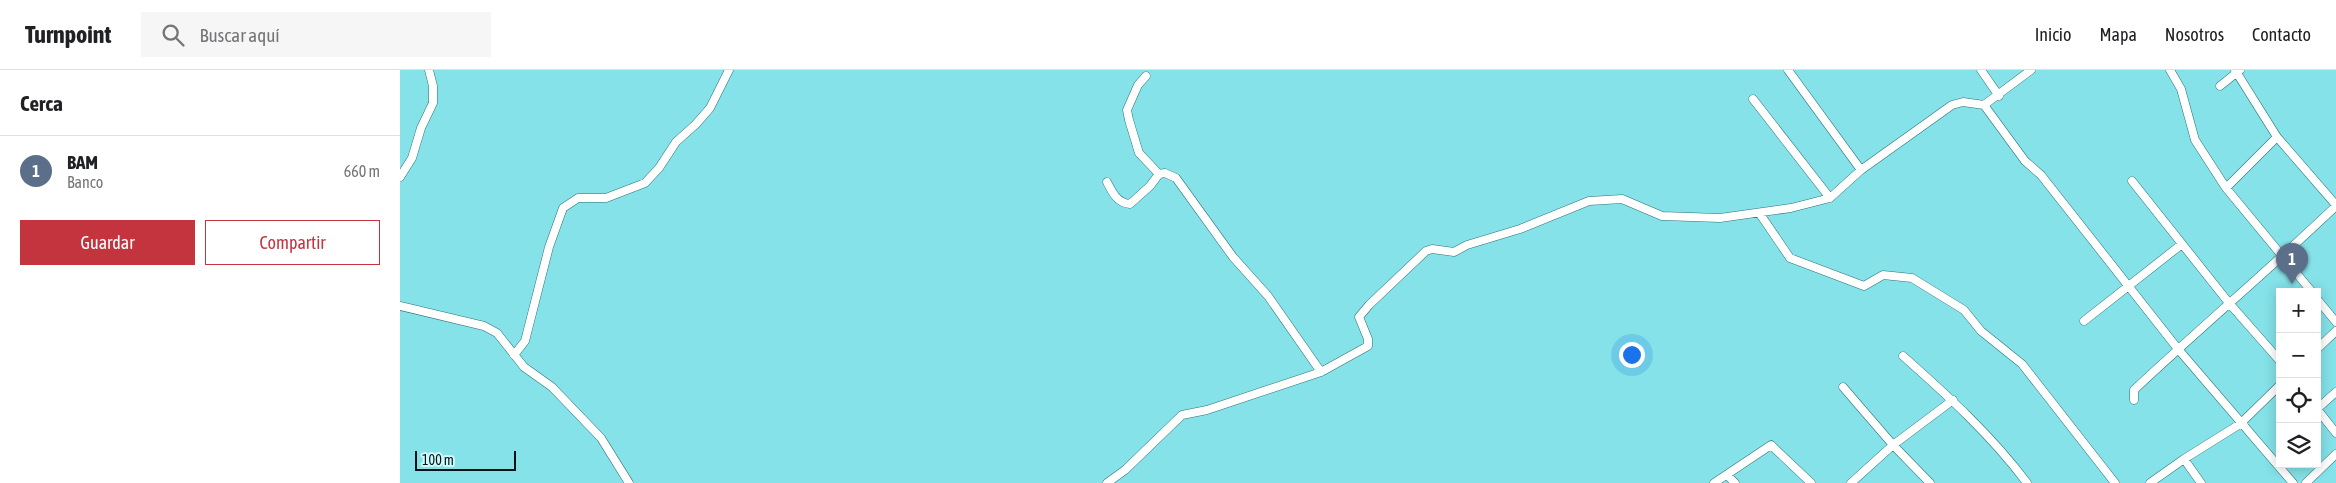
<!DOCTYPE html>
<html lang="es">
<meta charset="utf-8">
<style>
:root{--surface:#fff;--page:#f6f6f6;--text:#202124;--muted:#757577;--line:#e0e0e0;--accent:#c4343f}
body{margin:0;font-family:"Asap Condensed",sans-serif;background:var(--page);color:var(--text)}
.controls{position:absolute;right:15px;bottom:15px;display:grid;overflow:hidden;border-radius:0px;box-shadow:0 2px 12px #0003}
.controls button{width:45px;height:45px;display:grid;place-items:center;padding:0;border:0;border-bottom:1px solid var(--line);background:var(--surface);color:var(--text);font:25px sans-serif}
.scale{position:absolute;left:15px;bottom:12px;width:101px;box-sizing:border-box;padding-left:5px;border:2px solid #011314;border-top:0;font-size:14px;line-height:18px;white-space:nowrap;color:#011314;-webkit-text-stroke:4px #cffafd;paint-order:stroke}
.you{position:absolute;left:1231px;top:284px;width:18px;height:18px;margin:-12px;border:4px solid #fff;border-radius:50%;background:#1a73e8;box-shadow:0 0 0 8px #1a73e833}
.badge{display:grid;place-items:center;width:32px;height:32px;border-radius:50%;background:var(--accent);color:#fff;font-size:16px;font-weight:700}
.pin{position:absolute;translate:-50% -41px;filter:drop-shadow(0 1px 2px #0008)}
.pin::after{content:'';position:absolute;top:26px;width:18px;height:15px;background:inherit;clip-path:polygon(0 0,100% 0,50% 100%)}
.list{margin:0;padding:0;list-style:none}
h2{display:flex;justify-content:space-between;align-items:center;height:65px;margin:0;padding:0 20px;font-size:21px}
h2 small{font-size:16px;font-weight:400;color:var(--muted)}
.list li{display:grid;grid-template-columns:32px 1fr auto;gap:15px;align-items:center;box-sizing:border-box;height:70px;padding:0 20px;border-top:1px solid var(--line)}
.list b{display:block;font-size:19px;white-space:nowrap}
.list p{margin:0;font-size:16px;white-space:nowrap;color:var(--muted)}
.list em{font-size:16px;font-style:normal;color:var(--muted)}
.actions{display:flex;gap:10px;padding:15px 20px}
.actions a{flex:1;padding:11px 0;border:1px solid var(--accent);border-radius:0px;text-align:center;font-size:18px;color:var(--accent)}
.actions .main{background:var(--accent);color:#fff}
.icon{flex:none;width:28px;height:28px;fill:none;stroke:currentColor;stroke-width:2;stroke-linecap:round;stroke-linejoin:round}
.map{position:relative;flex:none;width:1936px;height:413px;overflow:hidden}
header{display:flex;align-items:center;gap:30px;box-sizing:border-box;height:70px;padding:0 25px;background:var(--surface);border-bottom:1px solid var(--line)}
header strong{font-size:24px}
nav{display:flex;gap:28px;margin-inline-start:auto;font-size:18px}
.search{width:350px;height:45px;background:var(--page);display:flex;align-items:center;gap:12px;box-sizing:border-box;padding:0 18px;border-radius:0px;color:var(--muted);font-size:19px}
main{display:flex}
aside{flex:1;background:var(--surface)}
.map>svg:first-child{display:block}
.lines{fill:none;stroke-linecap:round;stroke-linejoin:round}
.street-casing{stroke:#2a7378;stroke-width:9}
.street{stroke:#fff;stroke-width:8}
</style>
<header>
<strong>Turnpoint</strong>
<div class="search"><svg class="icon" aria-label="search" viewBox="0 0 24 24"><circle cx="10" cy="10" r="6"/><path d="M15 15l6 6"/></svg>Buscar aquí</div>
<nav><a>Inicio</a><a>Mapa</a><a>Nosotros</a><a>Contacto</a></nav>
</header>
<main>
<aside>
<h2>Cerca<small></small></h2>
<ul class="list">
<li><span class="badge" style="background:#5c6f8a">1</span><div><b>BAM</b><p>Banco</p></div><em>660 m</em></li>
</ul>
<div class="actions"><a class="main">Guardar</a><a>Compartir</a></div>
</aside>
<div class="map">
<svg width="1936" height="413" viewBox="0 0 1936 413">
<rect width="100%" height="100%" fill="#84e2e8"/>
<g class="lines">
<g class="street-casing">
<path id="street" d="M1388,0L1461,100
M1581,0L1599,26
M1770,0L1781,19L1795,70L1826,118L1912,222
M1835,0L1877,67L1936,135
M746,6L738,15L727,40L729,50L739,83L759,104L765,103L776,108L833,187L868,226L921,302
M1820,16L1840,0
M1353,29L1430,128
M1584,35L1625,91L1641,105L1778,279L1893,413
M0,107L12,88L21,58L33,33V16L29,0
M1732,111L1829,233L1880,291
M707,112C712,122 717,133 730,134L750,116L759,104
M1826,118L1877,67
M1360,144L1390,188L1464,216L1483,205L1512,208L1564,240L1581,261L1622,294L1715,413
M1917,229L1936,252
M0,236L84,256L97,263L124,297L152,317L201,368L229,413
M1684,251L1782,174
M1917,279L1936,261
M114,285L125,271L149,177L163,138L178,128H206L245,113L259,98L276,72L296,54L310,38L329,0
M1503,286C1547,325 1592,366 1627,413
M1443,317L1493,375L1530,413
M1734,330V320C1800,258 1870,199 1936,136
M1917,339L1936,363
M1917,339L1936,322
M1784,389L1801,413
M1328,406L1335,413
M707,413L725,400L782,345L807,340L921,302L968,276V269L959,247L969,235L1026,181L1032,179L1054,182L1067,175L1120,159L1189,131L1222,129L1262,146L1320,148L1391,138L1430,128L1461,100L1552,35L1563,32L1584,35L1631,0
M1314,413L1371,375L1411,413
M1451,413L1493,375L1553,330
M1750,413L1784,389L1840,354L1880,315
M1906,413L1936,384"/>
</g>
<use href="#street" class="street"/>
</g>
</svg>
<div class="controls">
<button>+</button>
<button>−</button>
<button><svg class="icon" aria-label="locate" viewBox="0 0 24 24"><circle cx="12" cy="12" r="6"/><path d="M12 2v4M12 18v4M2 12h4M18 12h4"/></svg></button>
<button><svg class="icon" aria-label="layers" viewBox="0 0 24 24"><path d="M12 4l9 5-9 5-9-5zM3 14l9 5 9-5"/></svg></button>
</div>
<div class="scale">100 m</div>
<div class="you"></div>
<div class="pin badge" style="left:1892px;top:214px;background:#5c6f8a">1</div>
</div>
</main>
